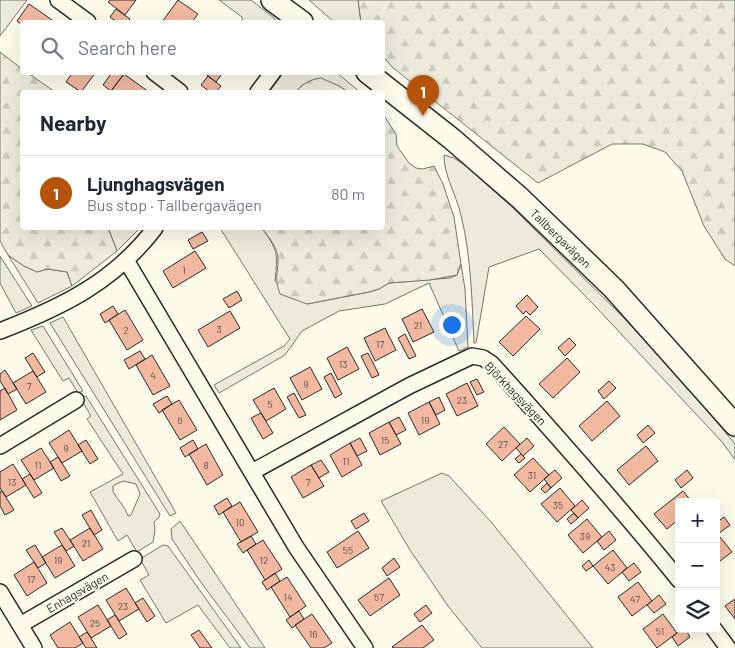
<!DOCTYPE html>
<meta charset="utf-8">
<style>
:root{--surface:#fff;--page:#f6f6f7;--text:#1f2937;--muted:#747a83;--line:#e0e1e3;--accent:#b45309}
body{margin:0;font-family:Barlow,sans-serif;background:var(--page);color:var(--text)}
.controls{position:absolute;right:15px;bottom:15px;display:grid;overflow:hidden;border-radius:5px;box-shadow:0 5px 20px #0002}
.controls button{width:45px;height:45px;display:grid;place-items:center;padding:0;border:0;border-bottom:1px solid var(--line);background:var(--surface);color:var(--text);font:25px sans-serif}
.you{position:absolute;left:451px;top:324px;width:18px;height:18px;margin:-12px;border:4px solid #fff;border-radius:50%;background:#1a73e8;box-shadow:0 0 0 8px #1a73e833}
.badge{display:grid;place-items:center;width:32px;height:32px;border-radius:50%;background:var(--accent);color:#fff;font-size:16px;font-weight:700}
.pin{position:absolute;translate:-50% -41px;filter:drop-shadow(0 1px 2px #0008)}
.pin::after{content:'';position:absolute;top:26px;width:18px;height:15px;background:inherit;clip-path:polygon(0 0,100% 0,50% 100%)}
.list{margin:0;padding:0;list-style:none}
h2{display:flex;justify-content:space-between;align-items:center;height:65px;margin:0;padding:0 20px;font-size:21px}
h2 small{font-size:16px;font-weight:400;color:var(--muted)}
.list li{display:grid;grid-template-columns:32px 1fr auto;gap:15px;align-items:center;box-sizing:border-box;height:75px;padding:0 20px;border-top:1px solid var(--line)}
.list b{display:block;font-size:19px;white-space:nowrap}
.list p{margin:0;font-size:16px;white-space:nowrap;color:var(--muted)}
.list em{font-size:16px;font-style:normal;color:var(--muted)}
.icon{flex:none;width:28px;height:28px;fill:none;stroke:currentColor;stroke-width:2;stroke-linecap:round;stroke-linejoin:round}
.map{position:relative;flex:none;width:735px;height:648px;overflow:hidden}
.search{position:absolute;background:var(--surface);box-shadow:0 5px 20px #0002;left:20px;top:20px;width:365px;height:55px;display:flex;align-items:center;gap:12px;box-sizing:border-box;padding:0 18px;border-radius:5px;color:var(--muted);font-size:19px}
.panel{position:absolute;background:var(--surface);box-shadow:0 5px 20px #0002;left:20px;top:90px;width:365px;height:140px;border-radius:5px}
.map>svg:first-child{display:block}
.green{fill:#ecebdb;stroke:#74746e;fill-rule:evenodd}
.forest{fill:url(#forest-firs);stroke:#74746e}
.building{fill:#f2b8a0;stroke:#2b2b2b}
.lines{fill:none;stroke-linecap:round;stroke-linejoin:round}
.street-casing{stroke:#2b2b2b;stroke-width:18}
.secondary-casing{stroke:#2b2b2b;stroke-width:24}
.street{stroke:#fdfbea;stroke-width:15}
.secondary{stroke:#fdfbea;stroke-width:21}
.labels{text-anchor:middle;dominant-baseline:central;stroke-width:4;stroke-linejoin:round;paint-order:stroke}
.number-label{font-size:10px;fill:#5d4e48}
.street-label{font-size:12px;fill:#2b2b2b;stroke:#fdfbea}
</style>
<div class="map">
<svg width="735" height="648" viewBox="0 0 735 648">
<defs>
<pattern id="forest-firs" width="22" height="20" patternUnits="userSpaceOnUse" patternTransform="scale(1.25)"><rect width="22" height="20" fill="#ecebdb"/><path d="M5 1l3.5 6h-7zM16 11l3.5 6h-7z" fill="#cbcabc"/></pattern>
</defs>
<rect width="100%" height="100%" fill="#fdfbea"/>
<path class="green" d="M0,0H27L0,36Z
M219,0H251L274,18L277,22H243L242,17Z
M309,0H358L361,22H334Z
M284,72L337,73L360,92H348L339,86L302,85L296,92H269Z
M444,155L454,158L466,166L513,208L625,319L701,403L735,444V460L723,443L595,306L539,249L489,267L476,343H474C472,300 471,256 461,215C456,194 444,176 444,155Z
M108,228H140L117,251Z
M220,228H262C278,251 278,253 275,281L307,304L369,292L379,289L389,283L450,278L457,275L461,264L465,289L468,347L459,351L429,283L385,304L339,311L302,331L285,355L219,393L214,385L284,346L290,339Z
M8,255L24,266L37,272L48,269L67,272L72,286L38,303Z
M0,256L32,306L16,313L0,283Z
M63,317L176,513L170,516L50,323Z
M43,326L83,391L78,393L69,378L63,381L31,330Z
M86,396L160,514L159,517L154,522L155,530L153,542L137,552L127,535L118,541L90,492L123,474L87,419L91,416L81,399ZM124,481L136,484L140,494L131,515L128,516L125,509L113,492V486L118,483Z
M442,473L449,476L492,523L593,648H482L448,606L410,550L381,501Z
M180,521L265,648H250L200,581L172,539L171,529Z
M163,545L168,546L241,648H230L198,605L166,623L140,580L149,575L140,559Z"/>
<path class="forest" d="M358,0H735V266L725,259L704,226L682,171L665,152L643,144H612L538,183L392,67L383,56L382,22H361Z
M0,52L22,69V72L28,73L55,92H22V228H108L117,251L72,286L67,272L48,269L37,272L24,266L8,255L0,241Z
M321,78L339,86L348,92H296C303,83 309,80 321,78Z
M383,114L396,134L397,146L409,163L416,168L423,169L434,166L443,184L454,217L461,264L457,275L430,280L389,283L379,289L369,292L307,304L280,294C274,278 278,275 278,259C278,247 268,237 262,228H382Z"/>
<path class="building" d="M110,0H136L125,15L108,2Z
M178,0L198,14L192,22H162Z
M29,4L55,22H22V25L17,21Z
M116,9L130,19L127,22H117L110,17Z
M73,72H96L81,92L66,82Z
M112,72H122L124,74L111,91L103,85Z
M203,72H223L216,82Z
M124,74L149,92L111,91Z
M208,76L221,86L216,92H210L201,85Z
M202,232L208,241L193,249L188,240Z
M195,251L206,268L173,288L163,271Z
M237,291L242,300L229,308L223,299Z
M527,295L538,307L530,315L526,311L523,314L516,306Z
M113,306L118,314L105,323L100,314Z
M422,309L434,332L413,342L402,319Z
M125,310L143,340L127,350L109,320Z
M230,311L240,328L208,347L198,330Z
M526,316L540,329L513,356L499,342Z
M385,328L396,350L375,361L364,338Z
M405,334L416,356L409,359L398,338Z
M569,338L576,345L565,356L558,348Z
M347,347L359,369L338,380L327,358Z
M140,351L145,359L129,369L124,360Z
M33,353L45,372L37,377L25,358Z
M368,353L379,375L372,378L361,356Z
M152,355L170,386L153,395L136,365Z
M567,358L580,372L553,398L539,384Z
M310,367L322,389L302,400L290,378Z
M5,370L17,389L8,394L0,381V374Z
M33,371L46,392L26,404L13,383Z
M331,373L342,394L335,398L324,377Z
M477,379L484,392L477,395L470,382Z
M609,381L616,388L604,399L598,391Z
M467,383L478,406L457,416L446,394Z
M5,388L17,410L0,420V391Z
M274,388L286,409L266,421L253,400Z
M294,393L306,415L299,418L287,397Z
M167,396L172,404L159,413L153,404Z
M439,397L445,410L436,415L429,402Z
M179,400L197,430L180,440L162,410Z
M607,401L620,416L592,441L579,426Z
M429,402L440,424L419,435L408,413Z
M261,413L273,433L263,439L251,418Z
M399,417L406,430L396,435L389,422Z
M389,422L401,444L380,455L369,433Z
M648,425L655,433L643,443L637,435Z
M504,427L520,444L502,461L486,444Z
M69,430L82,451L62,463L49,443Z
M360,438L367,451L357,456L350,443Z
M527,438L534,446L523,456L516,448Z
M86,440L98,459L90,464L78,445Z
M193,440L198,449L185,457L180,448Z
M350,443L362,465L342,477L330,455Z
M206,444L223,475L207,485L189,454Z
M646,446L658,461L629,485L617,470Z
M41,448L54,468L34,480L21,460Z
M521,454L525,458L519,463L515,459Z
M58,457L70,476L61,481L50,462Z
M533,458L549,475L530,492L514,475Z
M321,460L329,472L319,478L311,465Z
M13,464L26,485L6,497L0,488V472Z
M311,465L324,486L303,498L291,477Z
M555,470L562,478L551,488L544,479Z
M687,470L693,478L681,488L675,480Z
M30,474L42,493L34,498L22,479Z
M547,483L551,488L545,493L541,489Z
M560,488L575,506L557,522L541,504Z
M2,491L14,510L5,515L0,506V492Z
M683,491L692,502H679V519L667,529L654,514Z
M227,498L232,506L219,515L214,506Z
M582,500L589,508L578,518L571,510Z
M240,502L258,532L241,542L223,512Z
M91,510L102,530L94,535L82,515Z
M364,513L369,521L356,529L351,521Z
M574,513L578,518L571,524L567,519Z
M724,517L730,525L718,534L716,532V523Z
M587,519L602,537L583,553L568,535Z
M62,528L74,546L66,551L54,532Z
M90,528L103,549L83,561L70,540Z
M358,531L369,548L337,568L327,552Z
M609,531L616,540L604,550L597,541Z
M251,536L256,544L243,553L237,544Z
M720,537L732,552L716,564V540Z
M263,540L282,569L265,580L247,550Z
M35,545L46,563L38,568L26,550Z
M62,545L75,566L55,578L42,557Z
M613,550L627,568L608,584L593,566Z
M394,558L400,567L387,576L382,568Z
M589,560L593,566L586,571L582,566Z
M34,562L47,583L27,596L14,575Z
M634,563L641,572L629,581L622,572Z
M275,573L280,581L267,590L262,582Z
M287,577L306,606L290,617L271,587Z
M389,578L400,595L370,616L358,600Z
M638,582L652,601L632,616L618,597Z
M126,588L139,609L119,621L106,600Z
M659,595L666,604L654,613L647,605Z
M143,598L155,616L147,622L135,603Z
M735,599V619L725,606Z
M98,605L111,626L91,638L78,617Z
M426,605L432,613L420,622L414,614Z
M299,611L304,619L292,628L286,620Z
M312,614L332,643L324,648H311L295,625Z
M663,614L677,633L657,648L643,629Z
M115,615L127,634L119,639L107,620Z
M70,622L83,643L75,648H58L50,635Z
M422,625L434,640L423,648H393L392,647Z
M682,629H685L690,637L678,646L672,637Z
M199,630L212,648H200L191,635Z
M87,632L91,638L97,648H86L79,637Z"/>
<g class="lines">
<g class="street-casing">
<path id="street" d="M58,0L88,22
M154,72L180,92
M258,92L273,72
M126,260L296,547L365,648
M0,331C62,307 114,282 155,228
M0,446L76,400
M252,472L409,386L472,356L483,358L492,364C556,435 619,506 679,580
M0,592L34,648
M20,625L134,559
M714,629L728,648"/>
</g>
<g class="secondary-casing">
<path id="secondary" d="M272,0L302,22
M367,72L452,139L520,198L614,289L735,425"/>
</g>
<use href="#street" class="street"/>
<use href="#secondary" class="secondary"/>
</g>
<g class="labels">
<g class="number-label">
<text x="184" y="270">1</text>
<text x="418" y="325">21</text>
<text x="219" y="329">3</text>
<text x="126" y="330">2</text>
<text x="380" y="344">17</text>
<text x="343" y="364">13</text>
<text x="153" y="375">4</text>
<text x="306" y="384">9</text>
<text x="29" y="386">7</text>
<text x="462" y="400">23</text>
<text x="270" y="404">5</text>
<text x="180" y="420">6</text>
<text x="425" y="420">19</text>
<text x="385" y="440">15</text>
<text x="503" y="444">27</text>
<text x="66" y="448">9</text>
<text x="346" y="461">11</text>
<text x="38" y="465">11</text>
<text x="206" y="465">8</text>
<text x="532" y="475">31</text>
<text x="12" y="482">13</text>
<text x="308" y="482">7</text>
<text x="558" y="505">35</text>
<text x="240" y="522">10</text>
<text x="585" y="536">39</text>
<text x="86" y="543">21</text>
<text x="348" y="550">55</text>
<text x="58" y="560">19</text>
<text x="264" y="560">12</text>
<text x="610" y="567">43</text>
<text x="31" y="579">17</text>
<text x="288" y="597">14</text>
<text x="379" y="597">57</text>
<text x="635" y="599">47</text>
<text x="123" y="606">23</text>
<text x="95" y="623">25</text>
<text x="660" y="631">51</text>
<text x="313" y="634">16</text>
</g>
<g class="street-label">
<text transform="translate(561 238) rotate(44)">Tallbergavägen</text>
<text transform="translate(516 393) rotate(46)">Björkhagsvägen</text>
<text transform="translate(77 592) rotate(-30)">Enhagsvägen</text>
</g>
</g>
</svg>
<div class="controls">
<button>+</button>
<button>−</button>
<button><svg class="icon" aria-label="layers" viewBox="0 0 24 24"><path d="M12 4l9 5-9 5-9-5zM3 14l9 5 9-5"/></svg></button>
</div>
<div class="you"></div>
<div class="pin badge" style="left:423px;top:116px">1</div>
<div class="search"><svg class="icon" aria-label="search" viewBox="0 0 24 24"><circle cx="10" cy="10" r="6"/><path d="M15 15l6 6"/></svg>Search here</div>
<section class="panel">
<h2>Nearby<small></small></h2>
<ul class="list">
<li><span class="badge">1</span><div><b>Ljunghagsvägen</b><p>Bus stop · Tallbergavägen</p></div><em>80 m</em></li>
</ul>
</section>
</div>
